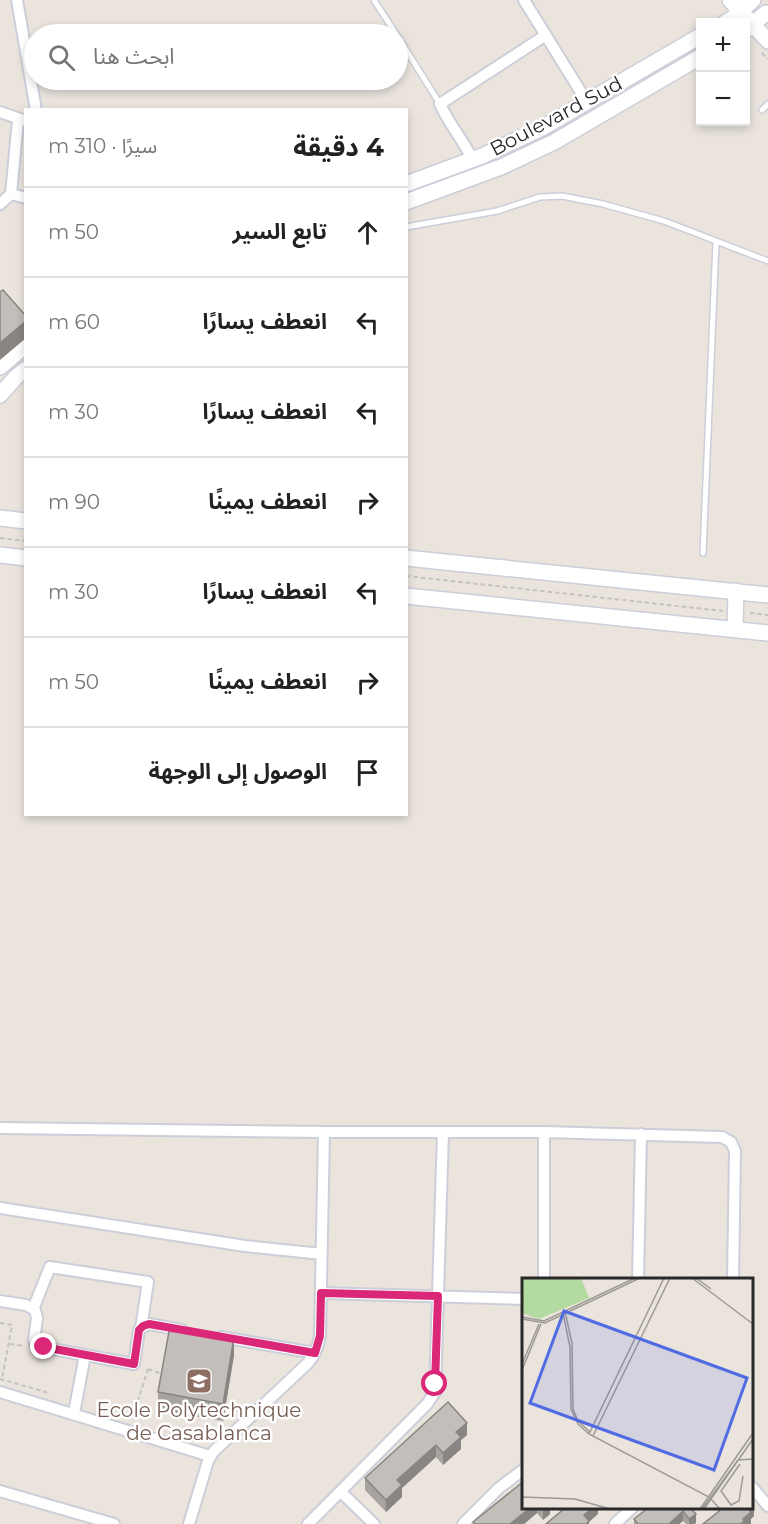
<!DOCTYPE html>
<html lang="ar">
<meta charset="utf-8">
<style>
:root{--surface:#fff;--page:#f6f6f6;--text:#222;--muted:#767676;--line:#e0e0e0}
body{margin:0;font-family:Montserrat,"Noto Sans Arabic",sans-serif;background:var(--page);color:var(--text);direction:rtl}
.controls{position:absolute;right:18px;top:18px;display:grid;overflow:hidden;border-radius:0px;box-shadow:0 3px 9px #0003}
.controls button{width:54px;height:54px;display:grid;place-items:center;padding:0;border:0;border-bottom:2px solid var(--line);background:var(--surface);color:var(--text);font:30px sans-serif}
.stop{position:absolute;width:18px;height:18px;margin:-14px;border:4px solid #db2777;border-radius:50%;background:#fff}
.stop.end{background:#db2777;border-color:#fff;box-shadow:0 2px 6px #0008}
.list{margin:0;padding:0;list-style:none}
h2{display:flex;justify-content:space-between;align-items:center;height:78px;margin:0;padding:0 24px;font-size:26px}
h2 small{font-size:20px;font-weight:400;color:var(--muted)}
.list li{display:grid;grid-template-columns:39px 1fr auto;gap:18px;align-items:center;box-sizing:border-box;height:90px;padding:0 24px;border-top:2px solid var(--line)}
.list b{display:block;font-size:22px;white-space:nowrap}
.list em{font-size:20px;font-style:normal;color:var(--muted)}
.icon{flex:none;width:33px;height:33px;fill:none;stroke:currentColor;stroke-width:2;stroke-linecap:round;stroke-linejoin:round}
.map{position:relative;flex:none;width:768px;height:1524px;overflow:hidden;direction:ltr}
.search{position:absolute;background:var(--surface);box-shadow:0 3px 9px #0003;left:24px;top:24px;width:384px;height:66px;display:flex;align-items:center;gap:15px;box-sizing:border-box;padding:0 21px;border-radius:33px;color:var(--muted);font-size:22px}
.panel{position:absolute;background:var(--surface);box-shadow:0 3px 9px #0003;left:24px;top:108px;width:384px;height:708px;border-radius:0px;direction:rtl}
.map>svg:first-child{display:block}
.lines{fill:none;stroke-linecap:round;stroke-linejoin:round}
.lane-casing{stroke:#ccced9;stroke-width:8}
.street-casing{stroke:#ccced9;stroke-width:14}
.secondary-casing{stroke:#ccced9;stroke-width:18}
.path{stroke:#c3c3c3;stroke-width:2;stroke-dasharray:4.5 3;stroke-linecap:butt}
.lane{stroke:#fff;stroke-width:5}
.street{stroke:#fff;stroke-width:10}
.secondary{stroke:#fff;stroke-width:15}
.wall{fill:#a7a39f}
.shaded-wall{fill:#888582}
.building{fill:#c2beb9;stroke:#888582;stroke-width:1.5}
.route{stroke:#db2777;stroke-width:8}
.labels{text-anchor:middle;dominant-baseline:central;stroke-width:5;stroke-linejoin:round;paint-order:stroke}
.street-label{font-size:20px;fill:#292929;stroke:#fff}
.education-label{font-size:20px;fill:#785e54;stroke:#fff}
.inset-road{fill:none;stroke:#9d9995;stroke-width:1.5}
.view{fill:#516be3;fill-opacity:0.15;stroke:#516be3;stroke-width:3}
.inset-edge{fill:none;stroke:#292929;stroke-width:3}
</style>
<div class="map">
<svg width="768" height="1524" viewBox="0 0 768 1524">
<rect width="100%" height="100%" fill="#eae4dd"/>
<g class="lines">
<g class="lane-casing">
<path id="lane" d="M374,0L396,34
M398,37L440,104
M762,110L768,104
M406,227L497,211L540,197L562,196L603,204L664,221L768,261
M703,553L716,242"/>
</g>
<g class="street-casing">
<path id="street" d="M17,0L36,110
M524,0L587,102
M0,112L26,121
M473,160C463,140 449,124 440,104L546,35
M11,194L26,198
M0,204L11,194L18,120
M0,1128L324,1132H544L722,1137L731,1142L735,1151L733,1280
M0,1208L245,1246L322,1254
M544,1280V1132
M638,1280L641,1134
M321,1293L524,1299
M0,1301L26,1305L35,1310L37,1318L34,1340L35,1343L41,1347L134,1364L139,1330L141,1328L148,1282L50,1267L33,1309
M141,1328L149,1324L182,1330
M221,1337L315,1353
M0,1392L210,1456
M74,1413L85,1355
M752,1487L768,1506
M0,1491L114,1524
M341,1492L374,1524
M189,1524L208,1461L214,1451L308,1363C315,1355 318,1347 320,1336L324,1132
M308,1524L427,1404L435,1392L443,1132
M463,1524L499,1488L524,1469
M615,1524L632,1508"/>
</g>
<g class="secondary-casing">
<path id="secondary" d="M730,0L768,41
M726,22L732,19L753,0
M746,30L766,13
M406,184L482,156L542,128L700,36
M406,202L501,167L554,142L700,57
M0,367L26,345
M0,395L16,377L26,369
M0,518L26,521
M0,555L26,558
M406,558L768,595
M406,596L768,633
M735,629L736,591"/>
</g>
<path class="path" d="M762,53L768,59
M0,538L26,541
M406,576L723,611
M750,613L768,615
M0,1323L12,1325L2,1379
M10,1344L25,1346
M148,1369L162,1374
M0,1379L46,1392L47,1395
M133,1416L148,1369"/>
<use href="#lane" class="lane"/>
<use href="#street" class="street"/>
<use href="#secondary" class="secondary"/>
</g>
<path class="wall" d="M234,1355L223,1421L158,1410V1392Z
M448,1402L467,1435L461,1440V1449L443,1465L436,1457L402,1488V1497L386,1512L365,1490V1478Z
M524,1472V1508H550V1514L543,1520L537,1513L524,1524H473V1522L522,1482V1473Z
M692,1510L696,1523L694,1524H686L683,1521L679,1524H634V1519Z"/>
<path class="shaded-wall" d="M26,321V338L0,360V343Z
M234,1337V1355L223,1421V1404Z
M467,1423V1435L461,1440V1449L443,1465V1453L456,1432Z
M436,1445V1457L402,1488V1497L386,1512V1500L397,1480Z
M754,1504V1516L751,1519V1524H741L748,1509L752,1508V1506Z
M530,1508H537V1513L524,1524H510Z
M543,1508H550V1514L543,1520Z
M592,1508H598V1514L589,1522V1524H584V1515Z
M683,1511V1521L679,1524H669Z
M696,1514V1523L694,1524H689V1519Z"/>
<path class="building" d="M3,290L26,316V321L0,343V292Z
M170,1326L234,1337L223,1404L158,1392Z
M448,1402L467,1423L456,1432L461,1437L443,1453L436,1445L397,1480L402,1485L386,1500L365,1478Z
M524,1481V1508H530L510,1524H475L473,1522Z
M565,1508H592L584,1515L589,1521L586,1524H546Z
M648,1508H690L696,1514L689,1519L683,1511L669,1524H638L634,1519Z
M723,1508H750L748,1509L751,1512L743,1519L744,1521L741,1524H703Z"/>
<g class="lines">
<path class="route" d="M44,1347L134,1364L139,1330L143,1326L149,1324L315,1353L320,1336L321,1293L438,1296L435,1384"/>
</g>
<defs>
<g id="university-square" transform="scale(1.35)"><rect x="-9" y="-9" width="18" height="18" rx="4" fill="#8d6e63" stroke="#fff"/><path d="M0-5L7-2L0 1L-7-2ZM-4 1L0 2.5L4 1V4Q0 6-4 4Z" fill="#fff"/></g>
</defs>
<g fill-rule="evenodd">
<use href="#university-square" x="199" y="1381"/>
</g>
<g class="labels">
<g class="street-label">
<text transform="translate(556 116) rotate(-28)">Boulevard Sud</text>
</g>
<g class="education-label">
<text x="199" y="1410">Ecole Polytechnique<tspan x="199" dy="23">de Casablanca</tspan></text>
</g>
</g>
<g transform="translate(522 1278)">
<rect width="231" height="231" fill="#eae4dd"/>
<path d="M0,0H59L67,20L17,41L0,35Z" fill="#b3daa0"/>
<path class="inset-road" d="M142,0L67,156L187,219L198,231M170,0L231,46M174,0L189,11M43,34L50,65L51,131L56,143L68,154M41,35L48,69L49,131L56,146L67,156M0,39L22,43L113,0M0,41L23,45L118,0M0,86L17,46M0,92L19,46M71,158L148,0M218,186L199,213L209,227L217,223L221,198M0,219L53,221L88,231M178,231L231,155M180,231L216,182L231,181M182,231L231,161"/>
<path class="view" d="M42,33L225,100L192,192L8,125Z"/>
<rect width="231" height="231" class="inset-edge"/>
</g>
</svg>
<div class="controls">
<button>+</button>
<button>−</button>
</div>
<div class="stop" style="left:435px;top:1384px"></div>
<div class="stop end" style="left:44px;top:1347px"></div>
<div class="search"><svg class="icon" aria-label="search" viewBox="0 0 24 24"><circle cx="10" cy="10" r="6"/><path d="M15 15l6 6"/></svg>ابحث هنا</div>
<section class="panel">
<h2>4 دقيقة<small>سيرًا · 310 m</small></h2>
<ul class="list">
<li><svg class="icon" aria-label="ahead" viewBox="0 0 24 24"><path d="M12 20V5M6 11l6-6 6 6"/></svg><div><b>تابع السير</b></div><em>50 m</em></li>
<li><svg class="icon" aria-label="left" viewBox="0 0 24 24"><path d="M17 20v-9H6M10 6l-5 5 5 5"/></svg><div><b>انعطف يسارًا</b></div><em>60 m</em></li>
<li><svg class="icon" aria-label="left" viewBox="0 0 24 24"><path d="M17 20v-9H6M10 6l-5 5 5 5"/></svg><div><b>انعطف يسارًا</b></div><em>30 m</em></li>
<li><svg class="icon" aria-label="right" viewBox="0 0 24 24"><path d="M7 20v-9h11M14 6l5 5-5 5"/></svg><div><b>انعطف يمينًا</b></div><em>90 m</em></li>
<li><svg class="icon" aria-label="left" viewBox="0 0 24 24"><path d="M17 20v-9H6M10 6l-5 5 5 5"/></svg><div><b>انعطف يسارًا</b></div><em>30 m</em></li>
<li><svg class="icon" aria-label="right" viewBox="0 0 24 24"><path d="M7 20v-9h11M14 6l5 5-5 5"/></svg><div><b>انعطف يمينًا</b></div><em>50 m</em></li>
<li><svg class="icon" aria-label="arrive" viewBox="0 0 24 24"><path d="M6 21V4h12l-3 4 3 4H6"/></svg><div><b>الوصول إلى الوجهة</b></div></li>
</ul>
</section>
</div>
